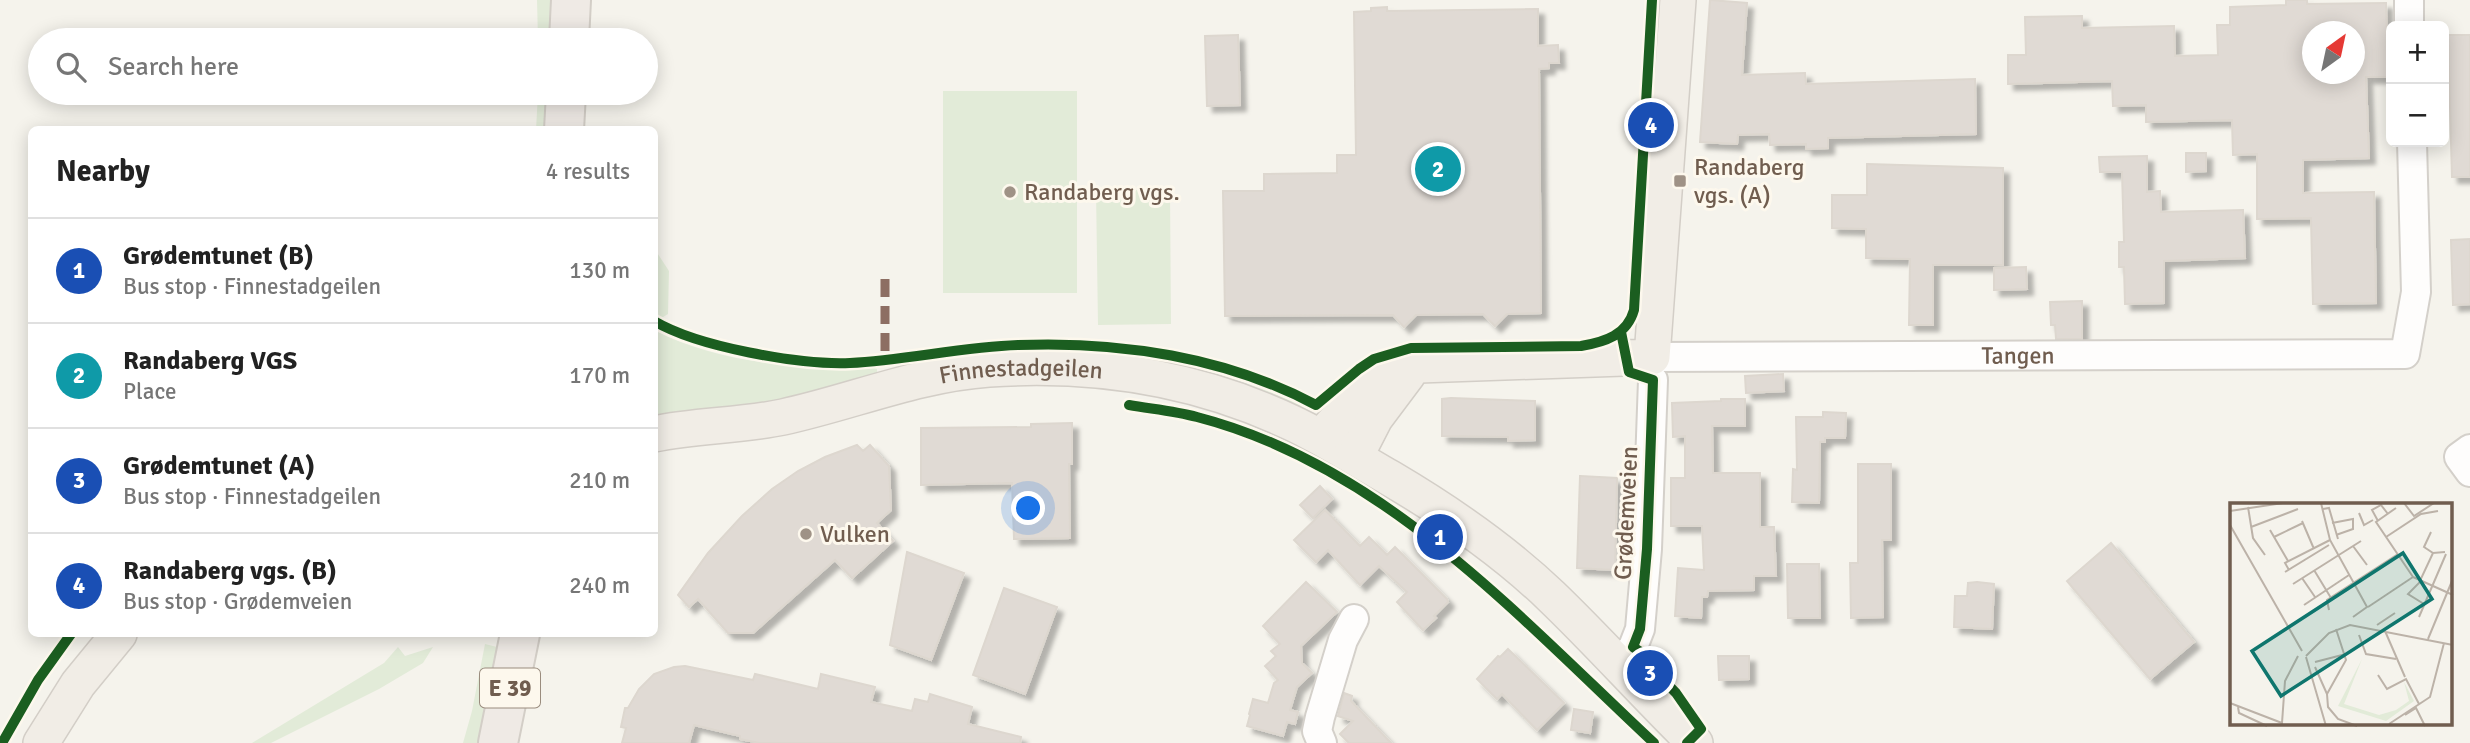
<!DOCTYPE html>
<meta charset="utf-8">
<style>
:root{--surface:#fff;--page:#f6f6f6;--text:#222;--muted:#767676;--line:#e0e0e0;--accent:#ea580c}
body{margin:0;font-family:Signika,sans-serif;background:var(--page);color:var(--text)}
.controls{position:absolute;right:21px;top:21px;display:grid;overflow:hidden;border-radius:10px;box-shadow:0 4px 18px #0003}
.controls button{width:63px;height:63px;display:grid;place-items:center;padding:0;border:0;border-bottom:2px solid var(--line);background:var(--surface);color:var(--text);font:35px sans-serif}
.compass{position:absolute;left:2302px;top:21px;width:63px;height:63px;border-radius:50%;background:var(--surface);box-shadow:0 4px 18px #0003;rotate:33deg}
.you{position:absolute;left:1029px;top:509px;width:24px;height:24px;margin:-18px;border:5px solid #fff;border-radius:50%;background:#1a73e8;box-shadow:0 0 0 10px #1a73e833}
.badge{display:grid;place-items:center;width:46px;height:46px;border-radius:50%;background:var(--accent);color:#fff;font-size:23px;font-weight:700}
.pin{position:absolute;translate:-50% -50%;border:4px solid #fff;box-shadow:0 2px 7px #0006}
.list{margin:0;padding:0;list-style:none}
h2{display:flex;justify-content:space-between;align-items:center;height:91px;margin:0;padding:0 28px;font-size:30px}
h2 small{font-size:23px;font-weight:400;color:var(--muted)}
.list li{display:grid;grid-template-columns:46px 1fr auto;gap:21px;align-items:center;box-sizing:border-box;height:105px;padding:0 28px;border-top:2px solid var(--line)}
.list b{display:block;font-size:26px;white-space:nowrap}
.list p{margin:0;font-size:23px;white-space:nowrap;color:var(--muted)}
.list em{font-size:23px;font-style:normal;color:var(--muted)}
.icon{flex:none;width:38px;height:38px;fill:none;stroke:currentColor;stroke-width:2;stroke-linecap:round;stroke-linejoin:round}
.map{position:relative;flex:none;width:2470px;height:743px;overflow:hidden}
.search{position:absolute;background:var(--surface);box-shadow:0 4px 18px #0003;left:28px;top:28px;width:630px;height:77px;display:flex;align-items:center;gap:18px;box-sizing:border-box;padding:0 24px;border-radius:38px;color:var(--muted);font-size:26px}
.panel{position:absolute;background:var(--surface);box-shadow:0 4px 18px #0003;left:28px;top:126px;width:630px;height:511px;border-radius:10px}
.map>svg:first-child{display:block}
.green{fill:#e2ebd8}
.building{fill:#e0dad4;stroke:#ddd7cf;stroke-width:2;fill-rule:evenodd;filter:url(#shadow)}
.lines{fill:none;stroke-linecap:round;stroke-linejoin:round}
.minor-casing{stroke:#d4d0ca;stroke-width:32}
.major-casing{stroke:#d3cec7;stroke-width:38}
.highway-casing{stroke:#d3cec7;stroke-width:42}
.minor{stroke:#fefdfc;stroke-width:28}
.major{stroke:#f1ede6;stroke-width:35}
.highway{stroke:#efeae5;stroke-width:38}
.quiet{stroke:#8d6e63;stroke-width:9;stroke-dasharray:18 9;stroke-linecap:butt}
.cycleway-casing{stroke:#fdf8ed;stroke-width:15}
.cycleway{stroke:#1b5e20;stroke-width:10}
.poi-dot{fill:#9f9286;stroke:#fdf8ed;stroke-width:2.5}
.labels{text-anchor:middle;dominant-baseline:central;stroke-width:6;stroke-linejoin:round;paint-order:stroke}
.shield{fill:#fdf8ed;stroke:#9a8c7e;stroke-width:2}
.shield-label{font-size:23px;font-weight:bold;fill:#705d4f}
.poi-label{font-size:24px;fill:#705d4f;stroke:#fdf8ed;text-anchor:start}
.street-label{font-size:24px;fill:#705d4f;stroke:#fdf8ed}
.inset-road{fill:none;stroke:#bcb2a8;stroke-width:2}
.view{fill:#0f766e;fill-opacity:0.15;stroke:#0f766e;stroke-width:3.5}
.inset-edge{fill:none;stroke:#705d4f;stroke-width:3.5}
</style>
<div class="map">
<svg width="2470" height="743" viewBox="0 0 2470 743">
<defs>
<filter id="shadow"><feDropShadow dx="6" dy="6" stdDeviation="2" flood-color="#0004"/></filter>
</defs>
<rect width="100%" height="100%" fill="#f5f3ec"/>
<path class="green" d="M537,0H561L559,40H538Z
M943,91H1077V293H943Z
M538,93H555L552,129L536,130Z
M1096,190H1170L1171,324L1098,325Z
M654,248L669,271L668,314L660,319L655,315Z
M654,330C720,364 801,369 874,368L877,369V375L781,404L677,416L656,414Z
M1074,350C1153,357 1228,372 1301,405L1300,410L1275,402L901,370L899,367L901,364L964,356Z
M485,644L497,647L498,676L486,743H463L472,711Z
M398,647L405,656L433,647L423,663L379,689L271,743H252L384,663Z"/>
<path class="building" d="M1710,0L1747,3L1742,75L1805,73L1806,84L1975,79L1976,134L1828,138V148L1806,149V144L1770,145L1769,134L1738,135L1737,144L1700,142Z
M2286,0H2307V4L2386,3L2388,77H2366L2369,158L2303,160V193L2374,192L2376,303L2313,304L2311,218L2257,219V154L2233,155L2232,120L2146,122V105L2113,106L2112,81L2008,84V55H2026L2025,17L2082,16V28L2174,26L2175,56L2218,55L2217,25H2230V7L2286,5ZM2313,32H2355V74H2313Z
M1387,7V11L1538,9V46L1558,45L1559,63H1549V68L1539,69L1541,313L1507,314L1495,326L1483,314L1416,315L1404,327L1393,315L1225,316L1223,191H1264V174L1337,173V155H1356L1354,12L1371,11V8Z
M1238,35L1240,105L1207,106L1205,36Z
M2448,35H2470V177H2452Z
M2186,153H2206V171L2186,172Z
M2147,156V192L2160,191L2161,212L2243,210L2245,258L2164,261V303L2125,304L2124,267H2119V242H2124L2122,172H2100L2099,157Z
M1867,164L2003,168V265H1933V325H1909L1910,259L1866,258V229L1832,228V195H1867Z
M2470,239V304L2453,305L2451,240Z
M2026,267L2027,289L1994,290V268Z
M2082,301V339H2056L2055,325H2051L2050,302Z
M1783,374L1784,391L1746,393L1745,376Z
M1451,398L1535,401V440L1508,441V437L1442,436V399Z
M1721,399H1745V426H1712L1713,473H1760V527H1774L1776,576H1754V590L1708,591L1707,597H1702L1701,618L1675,616L1678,568L1704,570L1702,526H1671V478H1685V436L1673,437L1672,403L1721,401Z
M1823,412L1846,413L1845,438H1825V442H1820L1819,503L1792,502L1793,469L1797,470L1796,417H1823Z
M1072,423V464H1069L1070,538L1014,539L1012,483L921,485V428L1031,427V424Z
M857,445L863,451L870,445L889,466L891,510L877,523L893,541L852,578L835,560L753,633H728L698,599L689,607L678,595L708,553L742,516L772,489L798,471L825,457Z
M1858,464H1891V540H1882L1883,617L1851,618L1850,563H1858Z
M1580,476L1617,478L1615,570L1577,568Z
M1320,486L1332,499L1313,518L1300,505Z
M1325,510L1360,546L1369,537L1387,555L1395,547L1447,599L1448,602L1434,616L1436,618L1423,630L1397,602L1407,592L1379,566L1360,585L1328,550L1316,562L1294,540Z
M2111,543L2194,642L2150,679L2067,581Z
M907,552L964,573L931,660L890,645Z
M1787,564H1819L1820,618H1788Z
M1306,582L1337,612L1301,646L1302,663L1312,673L1297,687L1290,710L1298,712L1295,724L1287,722L1283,736L1247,726L1250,715L1249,714L1253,699L1268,703L1274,683L1278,680L1265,666L1276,656L1271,651L1280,644L1263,626Z
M1977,582L1994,584L1992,629L1954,627L1955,596H1967L1968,583Z
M1004,588L1057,607L1025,694L973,675Z
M1508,649L1564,703L1537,730L1502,694L1497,699L1477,679L1498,656L1500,657Z
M1718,656H1749V679L1719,680Z
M685,666L753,680L755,674L818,689L821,674L875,687L871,702L912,711L915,699L928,702L930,694L972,707L968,724L1021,737L1020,743H759L740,739V736L694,725L689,743H622L626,728L621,727L625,708H628L639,689L654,674L674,667Z
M1344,693L1352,696L1351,701L1391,743H1349L1340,734L1353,721L1338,716Z
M1574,709L1593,712L1590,733L1571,730Z"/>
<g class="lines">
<g class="minor-casing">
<g id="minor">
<path d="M2409,0V26"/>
<path id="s1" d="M1652,357L2405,354L2416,292L2412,142"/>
<path d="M2470,449L2459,457L2470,472"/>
<path d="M1618,664L1633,647L1640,629L1647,549L1653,380"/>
<path d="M1322,743L1317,731L1320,717L1343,640L1354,619"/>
</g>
</g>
<g class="major-casing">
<g id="major">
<path id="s2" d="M654,434C697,425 740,426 783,417C852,402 917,374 989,369C1093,362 1197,378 1292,423C1326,439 1357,459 1390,478C1446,511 1503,550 1551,596C1600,643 1646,695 1695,743"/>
<path d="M1321,437C1351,405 1374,373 1419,365L1652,357L1678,0"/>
<path d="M1355,457L1375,418L1408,374"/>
<path d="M41,743L78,684L119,634"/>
</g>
</g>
<g class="highway-casing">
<path id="highway" d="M569,40L571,0
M564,130L566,93
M498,743L520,634"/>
</g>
<use href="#minor" class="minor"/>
<use href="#major" class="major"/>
<use href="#highway" class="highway"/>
<path class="quiet" d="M885,279V360"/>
<g class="cycleway-casing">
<path id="cycleway" d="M654,321C698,347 799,365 850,363C906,360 962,347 1018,345C1120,341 1226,357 1316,405L1359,369L1374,359L1411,348L1581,346C1605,342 1627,335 1634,310L1652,0
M1621,332L1629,372L1653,380L1647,549L1640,629L1633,647L1642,653L1646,662L1676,693L1701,729L1687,743
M1129,405C1152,409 1175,411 1197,417C1383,465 1518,616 1654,743
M2,743L38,680L71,634"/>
</g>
<use href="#cycleway" class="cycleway"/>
</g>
<g class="poi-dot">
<rect x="1673" y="174" width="14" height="14" rx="3.5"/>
<circle cx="1010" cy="192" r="7"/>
<circle cx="806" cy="534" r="7"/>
</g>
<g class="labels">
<rect class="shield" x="480" y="668.5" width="60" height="39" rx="5"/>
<g class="shield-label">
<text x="510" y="688">E 39</text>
</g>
<g class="poi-label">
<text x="1694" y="167">Randaberg<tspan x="1694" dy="28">vgs. (A)</tspan></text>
<text x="1024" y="192">Randaberg vgs.</text>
<text x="820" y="534">Vulken</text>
</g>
<g class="street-label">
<text stroke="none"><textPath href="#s1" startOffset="366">Tangen</textPath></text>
<text stroke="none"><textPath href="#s2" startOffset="374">Finnestadgeilen</textPath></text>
<text transform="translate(1626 513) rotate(-87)">Grødemveien</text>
</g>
</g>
<g transform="translate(2230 503)">
<rect width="222" height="222" fill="#f5f3ec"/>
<path d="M132,156L114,201L149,212L166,207L179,198L174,179L184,198L156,218L108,203Z" fill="#e2ebd8"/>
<path class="inset-road" d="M91,0L100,37L137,104L123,114M174,0L184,13L204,0M18,4L23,35L35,52M166,5L146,19L183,74M93,6L99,5L108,36M0,8L53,0M129,10L134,22L143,17M72,18L84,46M148,18L142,7L151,2L158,11M102,20L123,16V26L106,32M0,22L72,148M21,24L68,6M40,27L58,58M201,29L194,44L203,50L215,49M44,34L73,20M156,34L191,11L208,8M123,43L137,62M59,67L55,60L100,37M84,67L101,95M55,69L99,42M183,74L223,92M72,75L85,94M63,81L131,38M194,101L178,91L189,80L203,50M74,102L119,72M138,104L183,74M99,107L97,97L168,51M189,114L216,51M147,122L165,110M106,126L116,157L97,191L98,204L108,216L127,223M155,128L175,174M129,132L136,151L166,156M198,136L222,78M76,153L99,130L120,122L223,142M76,154L96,223M85,159L116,151M85,164L97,191M148,172L157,186L176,176L189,201M0,200L52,220L55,178L68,153M8,204L9,210L37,223M175,212L186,205L195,223M159,221L200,194L214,140"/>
<path class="view" d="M173,50L202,96L51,193L22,148Z"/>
<rect width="222" height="222" class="inset-edge"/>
</g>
</svg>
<div class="controls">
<button>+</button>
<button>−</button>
</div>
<svg class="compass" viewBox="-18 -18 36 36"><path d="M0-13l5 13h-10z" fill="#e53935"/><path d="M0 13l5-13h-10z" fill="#767676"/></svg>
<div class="you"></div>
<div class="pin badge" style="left:1440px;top:537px;background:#1a4fb4">1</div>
<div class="pin badge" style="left:1438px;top:169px;background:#0f9aa8">2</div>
<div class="pin badge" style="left:1650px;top:673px;background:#1a4fb4">3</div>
<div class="pin badge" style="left:1651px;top:125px;background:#1a4fb4">4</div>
<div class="search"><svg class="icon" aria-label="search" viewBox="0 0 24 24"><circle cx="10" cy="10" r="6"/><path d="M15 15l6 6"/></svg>Search here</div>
<section class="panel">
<h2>Nearby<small>4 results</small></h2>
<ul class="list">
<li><span class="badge" style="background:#1a4fb4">1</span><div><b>Grødemtunet (B)</b><p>Bus stop · Finnestadgeilen</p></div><em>130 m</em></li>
<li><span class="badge" style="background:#0f9aa8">2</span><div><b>Randaberg VGS</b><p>Place</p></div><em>170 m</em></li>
<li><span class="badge" style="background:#1a4fb4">3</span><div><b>Grødemtunet (A)</b><p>Bus stop · Finnestadgeilen</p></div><em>210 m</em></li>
<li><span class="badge" style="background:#1a4fb4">4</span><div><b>Randaberg vgs. (B)</b><p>Bus stop · Grødemveien</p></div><em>240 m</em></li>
</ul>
</section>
</div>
